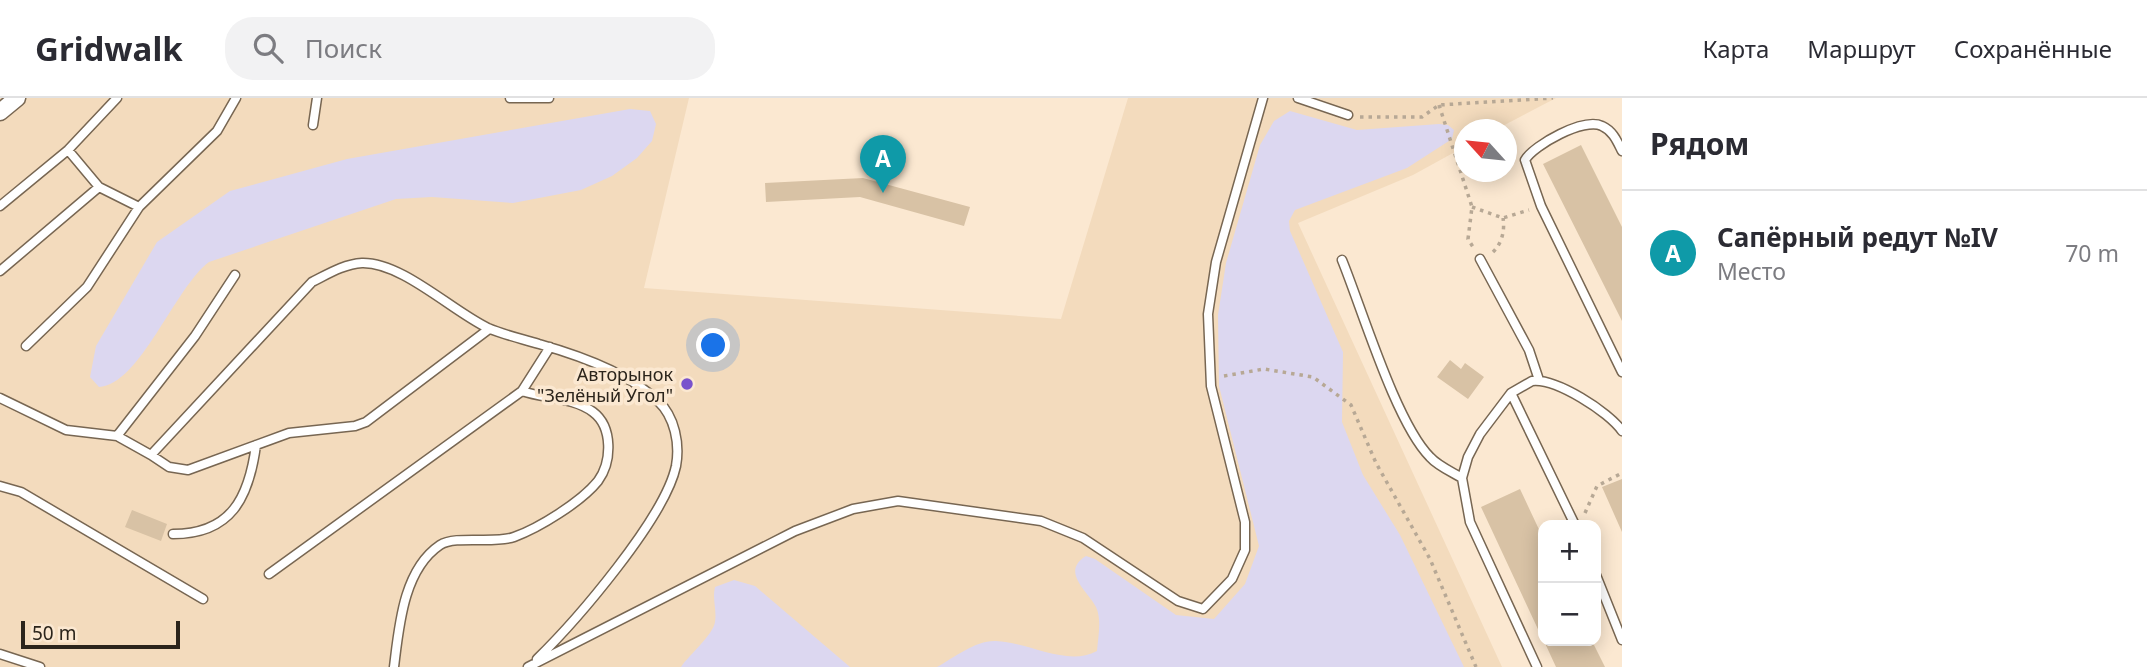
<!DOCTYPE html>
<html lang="ru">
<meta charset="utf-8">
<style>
:root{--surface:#fff;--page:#f2f2f3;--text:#2b2b33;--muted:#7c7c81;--line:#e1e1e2;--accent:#7952cc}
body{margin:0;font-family:"Noto Sans",sans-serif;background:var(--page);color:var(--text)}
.controls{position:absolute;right:21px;bottom:21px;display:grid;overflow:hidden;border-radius:14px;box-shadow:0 4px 18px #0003}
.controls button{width:63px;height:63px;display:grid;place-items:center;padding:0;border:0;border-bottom:2px solid var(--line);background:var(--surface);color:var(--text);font:35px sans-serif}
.compass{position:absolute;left:1454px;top:21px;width:63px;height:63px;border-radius:50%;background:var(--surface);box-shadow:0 4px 18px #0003;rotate:297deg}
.scale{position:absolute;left:21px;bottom:18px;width:159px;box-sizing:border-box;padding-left:7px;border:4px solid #2b241b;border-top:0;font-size:19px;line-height:24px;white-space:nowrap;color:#2b241b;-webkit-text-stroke:5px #fbe8d1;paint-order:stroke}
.you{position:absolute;left:714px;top:248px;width:24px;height:24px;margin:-18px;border:5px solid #fff;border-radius:50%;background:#1a73e8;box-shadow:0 0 0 10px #1a73e833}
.badge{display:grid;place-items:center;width:46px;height:46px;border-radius:50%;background:var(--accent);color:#fff;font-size:23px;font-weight:700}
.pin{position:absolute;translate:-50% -58px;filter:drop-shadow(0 2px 4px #0008)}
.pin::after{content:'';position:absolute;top:37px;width:24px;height:21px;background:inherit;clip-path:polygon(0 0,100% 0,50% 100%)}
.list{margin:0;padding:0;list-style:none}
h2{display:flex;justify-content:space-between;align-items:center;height:91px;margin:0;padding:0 28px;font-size:30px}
h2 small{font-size:23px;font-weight:400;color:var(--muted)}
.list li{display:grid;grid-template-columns:46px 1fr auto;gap:21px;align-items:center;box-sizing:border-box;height:126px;padding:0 28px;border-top:2px solid var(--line)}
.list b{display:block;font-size:26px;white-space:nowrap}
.list p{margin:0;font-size:23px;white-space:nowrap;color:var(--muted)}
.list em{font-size:23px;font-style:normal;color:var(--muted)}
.icon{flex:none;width:38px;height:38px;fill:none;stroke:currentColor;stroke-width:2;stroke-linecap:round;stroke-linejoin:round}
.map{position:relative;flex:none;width:1622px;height:569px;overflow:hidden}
header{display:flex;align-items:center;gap:42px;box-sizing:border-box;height:98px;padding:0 35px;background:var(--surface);border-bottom:2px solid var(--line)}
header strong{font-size:33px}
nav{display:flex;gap:38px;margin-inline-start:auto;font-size:24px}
.search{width:490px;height:63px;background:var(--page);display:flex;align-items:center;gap:18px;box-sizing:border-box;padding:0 24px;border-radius:28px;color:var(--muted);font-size:26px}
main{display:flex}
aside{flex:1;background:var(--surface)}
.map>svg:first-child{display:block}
.built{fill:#f3dbbd}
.green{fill:#dcd7f0}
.building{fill:#d8c2a5}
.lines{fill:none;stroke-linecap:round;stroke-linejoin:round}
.lane-casing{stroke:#776652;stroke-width:11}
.street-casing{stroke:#776652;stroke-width:19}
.path{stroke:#b7a895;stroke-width:3.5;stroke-dasharray:3.5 5;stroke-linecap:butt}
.lane{stroke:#fff;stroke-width:8}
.street{stroke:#fff;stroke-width:16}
.poi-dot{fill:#7952cc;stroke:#fbe8d1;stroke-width:2.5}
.labels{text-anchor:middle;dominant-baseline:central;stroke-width:7;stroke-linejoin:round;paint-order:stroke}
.poi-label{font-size:18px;fill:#2b241b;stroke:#fbe8d1;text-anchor:end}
</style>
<header>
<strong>Gridwalk</strong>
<div class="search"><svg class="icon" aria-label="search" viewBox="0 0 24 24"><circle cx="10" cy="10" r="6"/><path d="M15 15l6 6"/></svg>Поиск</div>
<nav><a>Карта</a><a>Маршрут</a><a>Сохранённые</a></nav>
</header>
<main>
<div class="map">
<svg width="1622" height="569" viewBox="0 0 1622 569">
<rect width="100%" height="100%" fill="#fbe8d1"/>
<path class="built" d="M0,0H689L644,190L1061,221L1128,0H1556L1497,31L1464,32V49L1413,77L1298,125L1502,569H0Z"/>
<path class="green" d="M630,11L650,13L656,26L652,43L637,60L612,78L581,92L513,105L432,99L396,101L209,164C175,189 140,287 99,289L90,279L96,248L157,144L230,93L347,61Z
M1290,13L1357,32L1439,26L1448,27L1454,32L1452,41L1407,70L1295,112L1289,123L1290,133L1343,254L1342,324L1363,377L1400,437L1464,569H937C955,559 976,542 996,543C1031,545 1067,569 1097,553C1098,539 1102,522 1096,509C1088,493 1060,474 1086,458L1095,461L1176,517L1214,521L1245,486L1259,448L1219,288L1218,217L1226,165L1260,47L1274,23Z
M734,482L755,488L850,569H681C690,556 713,537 715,524C717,512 712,501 715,489Z"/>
<path class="building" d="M1581,47L1622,129V223L1543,66Z
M863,80L970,109L964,128L860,99L766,104L765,85Z
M1450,262L1461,271L1465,265L1484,279L1468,301L1437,279Z
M1622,381V434L1602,389Z
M1520,391L1543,440V542L1481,409Z
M132,412L167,426L161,443L125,429Z
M1544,543H1592L1605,569H1556Z"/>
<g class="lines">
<g class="lane-casing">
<path id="lane" d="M510,0H549
M1298,0L1348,17
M313,27L317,0
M68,52L99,89L139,109L217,33L236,0
M1622,53C1617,43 1613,33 1602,28C1584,19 1534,47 1525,62L1541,108L1622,274
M0,108L68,52L117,0
M1480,161L1529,252L1539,282
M1342,162C1362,211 1396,325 1430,359C1438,368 1452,374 1462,380
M0,173L99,89
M26,248L87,189L139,109
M1511,295L1575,427
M0,300L66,332L117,338L151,357L312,184C328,176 344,166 362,165C402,164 452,213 488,230C504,237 523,241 539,246C578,257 629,275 658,303C675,319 680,346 676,368C665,420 576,523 537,561
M117,338L195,238L235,177
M151,357L169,369L188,372L289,335L355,328L366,324L489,231
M0,388L21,394L203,501
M173,436C231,436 249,400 256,347
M269,476L522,293L550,249
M1596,477L1622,542
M0,556L40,569
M394,569C399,529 403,472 440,447C455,437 495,446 514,439C539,430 581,404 598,383C612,364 613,329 593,314C573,299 545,301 522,293
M528,569L795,433L853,411L898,403L1041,423L1083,440L1178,503L1203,511L1232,481L1245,452V424L1211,288L1208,216L1216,164L1263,0
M1537,569L1470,424L1462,380L1468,359L1480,336L1511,295L1532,283C1556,280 1609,314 1622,333"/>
</g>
<g class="street-casing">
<path id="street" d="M0,14L17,0"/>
</g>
<path class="path" d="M1439,7L1472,109L1468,141L1473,149
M1360,19H1422L1439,7L1553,0
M1472,109L1503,120L1529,112
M1493,154C1502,145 1505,133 1503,120
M1224,278L1264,271L1313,279L1351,307L1376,365L1430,461L1476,569
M1585,415L1597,388L1622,375"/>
<use href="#lane" class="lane"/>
<use href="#street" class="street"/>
</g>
<circle class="poi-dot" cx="687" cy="286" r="7"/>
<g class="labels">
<g class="poi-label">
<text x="673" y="276">Авторынок<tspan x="673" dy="21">"Зелёный Угол"</tspan></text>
</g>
</g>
</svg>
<div class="controls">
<button>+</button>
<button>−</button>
</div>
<svg class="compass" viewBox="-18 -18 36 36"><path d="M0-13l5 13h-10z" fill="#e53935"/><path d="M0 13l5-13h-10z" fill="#7c7c81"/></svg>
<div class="scale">50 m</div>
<div class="you"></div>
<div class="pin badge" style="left:883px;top:95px;background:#0f9aa8">A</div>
</div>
<aside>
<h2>Рядом<small></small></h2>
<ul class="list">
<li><span class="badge" style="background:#0f9aa8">A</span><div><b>Сапёрный редут №IV</b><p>Место</p></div><em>70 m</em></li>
</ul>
</aside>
</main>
